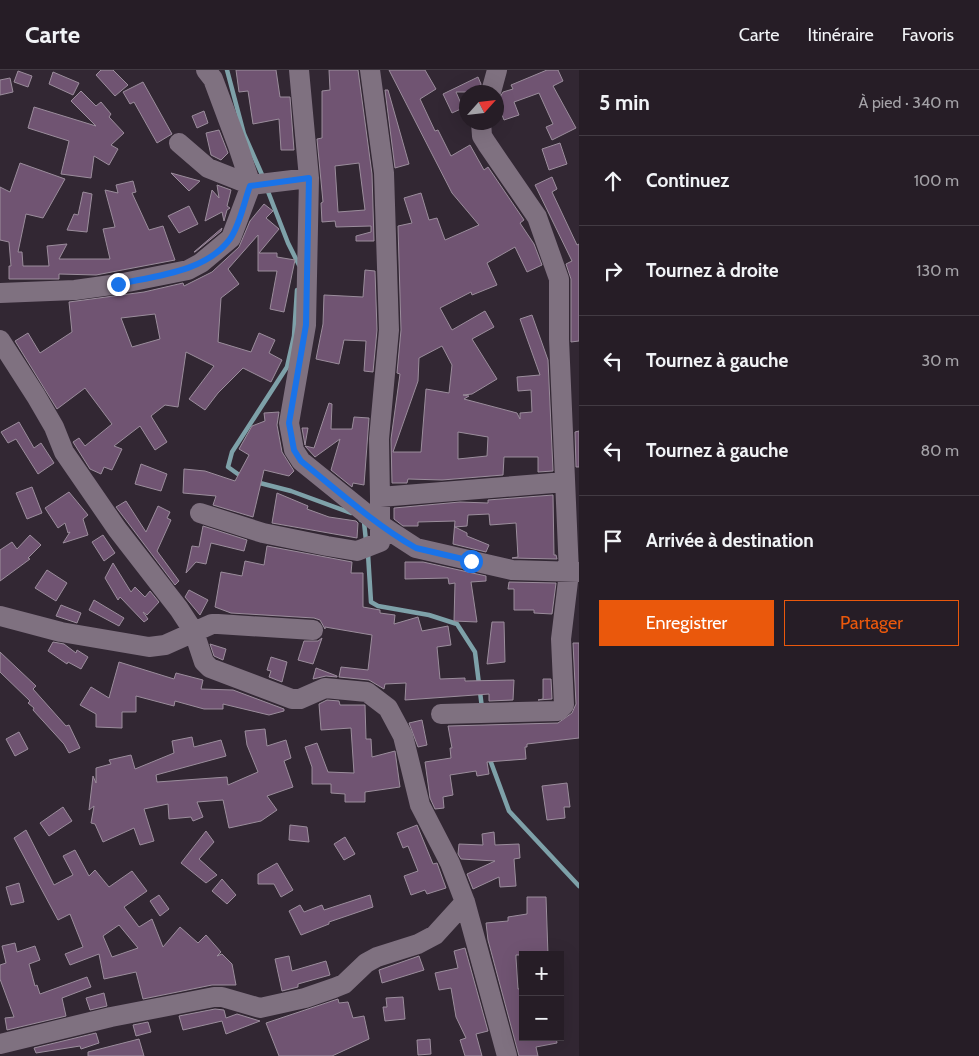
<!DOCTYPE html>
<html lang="fr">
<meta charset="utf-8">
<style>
:root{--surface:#261d26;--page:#322a32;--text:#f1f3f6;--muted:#a4a2a7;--line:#423b43;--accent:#ea580c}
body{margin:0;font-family:Cabin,sans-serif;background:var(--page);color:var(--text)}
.controls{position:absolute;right:15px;bottom:15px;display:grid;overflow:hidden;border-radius:0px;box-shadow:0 5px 20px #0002}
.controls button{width:45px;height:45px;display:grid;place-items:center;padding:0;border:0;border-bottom:1px solid var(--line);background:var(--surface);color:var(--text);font:25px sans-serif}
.compass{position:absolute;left:459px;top:15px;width:45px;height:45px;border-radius:50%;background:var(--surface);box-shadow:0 5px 20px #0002;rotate:63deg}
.stop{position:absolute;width:15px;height:15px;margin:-11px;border:4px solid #1a73e8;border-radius:50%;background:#fff}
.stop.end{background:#1a73e8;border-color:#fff;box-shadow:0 1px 5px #0008}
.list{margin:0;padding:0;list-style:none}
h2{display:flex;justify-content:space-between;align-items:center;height:65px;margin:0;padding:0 20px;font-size:21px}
h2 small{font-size:16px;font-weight:400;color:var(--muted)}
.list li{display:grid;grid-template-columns:32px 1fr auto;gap:15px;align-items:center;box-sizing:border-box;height:90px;padding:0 20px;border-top:1px solid var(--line)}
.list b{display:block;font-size:19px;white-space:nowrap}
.list em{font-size:16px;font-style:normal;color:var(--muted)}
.actions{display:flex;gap:10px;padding:15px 20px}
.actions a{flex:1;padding:11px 0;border:1px solid var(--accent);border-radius:0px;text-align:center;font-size:18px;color:var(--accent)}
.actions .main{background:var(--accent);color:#fff}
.icon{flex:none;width:28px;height:28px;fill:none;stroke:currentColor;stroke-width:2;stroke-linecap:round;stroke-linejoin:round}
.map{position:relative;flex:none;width:579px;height:986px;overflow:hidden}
header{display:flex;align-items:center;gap:30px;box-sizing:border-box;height:70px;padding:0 25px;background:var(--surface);border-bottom:1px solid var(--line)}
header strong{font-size:24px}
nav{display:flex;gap:28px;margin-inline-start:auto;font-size:18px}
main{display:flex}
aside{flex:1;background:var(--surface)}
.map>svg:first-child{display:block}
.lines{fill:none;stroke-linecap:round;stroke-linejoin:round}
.stream{stroke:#7ea1a9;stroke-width:4.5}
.building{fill:#705472;stroke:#9b8d9c;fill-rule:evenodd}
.minor{stroke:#7f7180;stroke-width:20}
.route{stroke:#1a73e8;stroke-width:6}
</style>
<header>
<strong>Carte</strong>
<nav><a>Carte</a><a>Itinéraire</a><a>Favoris</a></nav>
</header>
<main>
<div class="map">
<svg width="579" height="986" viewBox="0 0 579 986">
<rect width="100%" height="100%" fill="#322733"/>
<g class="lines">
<path class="stream" d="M227,0L244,64L263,107
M267,119L288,173L299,195
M242,407L228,397L232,382L287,297L294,266L297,220
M256,412L291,421L351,443
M361,450L364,452L366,471
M368,484L371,532L378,536L429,545L457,554L475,582L482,638
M489,687L509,741L579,816"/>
</g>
<path class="building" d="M101,0H113L128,15L115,26L96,5Z
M236,0H276L280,27H290L294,80H281L279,49L253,54L248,21L239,22Z
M329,0H358L372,104L374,171H356V166L371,162V156L336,157L335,151L322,152L321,133L323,132L317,69L322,68V21L330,20ZM359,93L365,140L338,142L335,96Z
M389,0H425L436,19L420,29L435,61L438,60L451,86L470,75L484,100L488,97L524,150L520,153L534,174L542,195L527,202L515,177L487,193L497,215L472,225L471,222L440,238L452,260L485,241L494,257L472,269L497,309L472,324L463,325L469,326L464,329L517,343L520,349V343L532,342L531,320L518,321L517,307L540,305L520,249L532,245L548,290L553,401L538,402V387H504L503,405L442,410L408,409L407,413H392L391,369L400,304L397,303L401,260L398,156L412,153L404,128L421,123L429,150L437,148L445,170L479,155L452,123ZM442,276L452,295L449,323L426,319L421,382H393L418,311L419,288ZM458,362L488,367L487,386L458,389Z
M547,0H558L563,11L553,16L576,58L552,70L546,57L553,54L539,23L514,32L519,45L504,50L497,32L503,22L513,19L511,15Z
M18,1L32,6L28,17L14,12Z
M53,2L79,13L73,25L49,14Z
M478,7L481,14L479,22H456L463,38L452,43L443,24Z
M10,8L13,22L0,25V10Z
M143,12L172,64L157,73L134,32L130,34L123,22Z
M385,20H388L409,94L395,98Z
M81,21L96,36L101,32L111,44L109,47L124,63L111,75L118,79L109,95L94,86L91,108L61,104L69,71L28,58L34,37L96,56L71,31Z
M204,41L208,53L197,58L192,46Z
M219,60L228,83L221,90L211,85L206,63Z
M560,73L567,94L549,100L542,79Z
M20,93L65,109L43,148L26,144L18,182H22L23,196H49L47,176L67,174L59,189H110L103,159L115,157L105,120L118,123L116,115L133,111L136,122L132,123L149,160L163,156L175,190L96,205L59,204V209H9V196H11L9,172L0,170V117L10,122Z
M171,103L200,111L189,121Z
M552,107L557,119L552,122L577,175L579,174V271L571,272V209L566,194L572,191L535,115Z
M217,115L231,120L227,136L230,138L227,140L224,151L222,142L205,151L212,120L219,128Z
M83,122L92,124L87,162L67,160L74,144L78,145Z
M264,134L273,141L266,148L279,159L259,183H277V187L295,190L284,242L270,239L277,201H258V165L228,199L239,214L221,228L218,272L251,282L259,263L275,270L269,283L282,290L271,312L243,298L218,323L205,340L189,329L214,296L186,282L178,337L165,335L151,346L167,372L155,380L140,356L114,376L122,379L112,400L104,397L101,404L90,399L73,372L79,368L85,376L112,354L85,318L57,339L15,271L28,263L40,283L72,262L69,232L144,222L183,213L184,216L212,202L239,177L250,151ZM155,244L160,269L132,277L121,248Z
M189,136L198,154L179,163L168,146Z
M222,158L221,161L195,182H194Z
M365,200L375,201L377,260L373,302L364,301L366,271L344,270L339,294L316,289L323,254L324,225L363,227Z
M329,333L332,334L331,359H352L354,347L369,348L364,415L353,413L352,417L331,400L340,369L315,387L305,376L314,378Z
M279,342L277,355L282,382L294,401L289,406L264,400L253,447L213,435L216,426L183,423L184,399L205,401L235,411L249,385L239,379L252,356L265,351L264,343Z
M19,352L34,378L41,373L54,393L38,404L16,369L8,373L1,362Z
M302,358H308L305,375Z
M579,361V397H576L575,362Z
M141,394L167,404L161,421L135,414Z
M32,417L42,443L27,449L16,423Z
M69,422L88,445L83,449L88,465L63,473L70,462L68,463L65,453L58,458L45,438Z
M277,423L308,436L307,439L329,447L356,451L358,453L357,468L272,453Z
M553,425L554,485H556L557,489L512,488L518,487L516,453L490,455L489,444L468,445L467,456L455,457L467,463V466L489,475L486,482L453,474L455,451L418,452V456H403L394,449V438L460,432L488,433V430Z
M126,431L146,462L158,436L170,442L167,448L171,450L157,481L179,511L175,515L116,437Z
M203,456L247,470L244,481L211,473L206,494L196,492L186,503L192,476L199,477Z
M30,465L41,475L28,488L30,489L0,511V480L12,472L17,479Z
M103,465L115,483L104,491L92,472Z
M267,476L352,492L351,503H363V537L380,540V543L395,545L394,554L418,547L422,561L448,556L451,575L437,577L440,609L465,608V611L514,610L513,630L489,631V624L405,630L406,613L385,614L384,619L369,610L339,607L341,597L368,600L372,565L325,557V559L320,550L314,548L231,543L215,537L221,502L242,506L245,491L264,495Z
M405,492H423L486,506V511L471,512L477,552L454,551L455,513L449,514L448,508L405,509Z
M113,493L131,522L135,517L145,527L150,521L159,532L147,545L143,542L148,549L144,552L120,527L118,530L105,508Z
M47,500L67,513L56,531L35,518Z
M509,512L556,513L552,544L534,543V540H514V519H508Z
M189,520L208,530L200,545L185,527Z
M94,530L124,548L119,556L89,540Z
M61,535L81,543L77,553L56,546Z
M492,552H504L505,592L487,594Z
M322,568L313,594L298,590L304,571H318Z
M53,572L64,574L76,583L77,580L88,587L81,599L68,592L67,594L48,581Z
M573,573H579V668L527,674V677H525L526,689L487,692L489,704L477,706L476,701L450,705L453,725L443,727L444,738L435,739L430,728L425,692L451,688L450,678H452L448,656L558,653L572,643L576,634Z
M210,574L226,579L223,590L214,586Z
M0,582L36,616L33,619L66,656L69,655L80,678L69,683L64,674L33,640L34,638L28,633L30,631L0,602Z
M271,587L287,592L282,612L269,607L271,601L267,600Z
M119,592L174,609L176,603L203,610L201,619L233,620L284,639V641L269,645L223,634V639H204L175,631L174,636L136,626V642H122V658L96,657V644L80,635L91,617L109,628Z
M316,598L337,606V607L326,606L313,609Z
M543,609H551L552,629L538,630L543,629Z
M327,630L339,631L340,635H365L366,669H371L372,687L395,681L400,717L365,722V732H345V724L331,723V714H312V697L305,677L317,673L328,702L354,703L351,658L321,660L319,634Z
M422,650L427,675L418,677L409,653Z
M265,659L267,676L286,670L291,688L284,691L293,717L267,726L277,740L261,751L229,758L223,730L197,732L203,747L193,751L191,747L169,749L168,734L144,739L154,771L140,775L134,758L103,772L95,754L91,753L94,736L89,740L93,706L96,713V698L111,694L109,690L131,685L135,699L174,683L172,671L192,667L194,677L221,670L226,686L156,705L157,712L227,707L228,715L258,702L247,675L245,661Z
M19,662L28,679L15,686L6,669Z
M567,713L570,737H564L565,748L547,750L542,716Z
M63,737L72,751L49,766L40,753Z
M290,755L307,757L309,772L289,770Z
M417,755L433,794L437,793L446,818L427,824L425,820L411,825L404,806L418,801L408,776L403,778L397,763Z
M26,760L54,815L73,805L63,786L75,780L89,806L95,800L109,817L132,801L147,821L124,837L139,857L152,849L163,877L180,857L198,873L206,865L221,882L217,886L222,884L232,894L236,915H212L143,929L136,902L104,909L99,884L70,895L65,884L83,877L70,844L58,850L14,768ZM119,855L138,878L112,887L103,866Z
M206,761L214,772L199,789L217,805L206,813L181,793Z
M494,762L495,775L519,774L520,788L514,789L516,816L500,817L499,807L473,819L467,804L495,791L461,789L458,784L459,774L483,775L482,764Z
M345,767L355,784L344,790L334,774Z
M277,793L293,820L281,827L274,814H258V804Z
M222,809L236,825L227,834L212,821Z
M19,813L24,832L11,835L6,817Z
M159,825L169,839L160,846L150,831Z
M370,825L373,837L329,852V854L301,865L289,841L300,835L304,842L322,835L324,840Z
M527,827H546L548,885H516V888L518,919L523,918V967H556L557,973L536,977L538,986H519L488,870L486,853L508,851V847L527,844Z
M15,873L17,882L35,876L40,890L29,894L35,916L37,915L40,924L87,907L91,917L62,928L66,946L7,960L5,948L14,947L0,909V895L6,893L2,876Z
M465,878L488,961L476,964L482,986H465L460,970L466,968L456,947L451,918L439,920L435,903L458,898L454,881Z
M289,886L292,901L326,891L330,905L298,914V917L282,921L275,889Z
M419,886L424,900L382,913L379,900Z
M104,923L107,936L90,940L86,928Z
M403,927L405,949L385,951L383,937H387L386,928Z
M338,929L339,933L348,932L353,948L364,946L369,969L332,986H279L266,953Z
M215,939L224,940L226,948L237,944L260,951L226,964L222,951L183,960L179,946Z
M148,952L151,962L136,966L133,955Z
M96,963L99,973L81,979L80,976L36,983L34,978Z
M139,969L144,986H88V982Z
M430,969L431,984L418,985L417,970Z"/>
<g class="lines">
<path class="minor" d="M206,0L213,9L238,76L251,115
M299,0L309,108L306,255L289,353L294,380L301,391L379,454L416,478L512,500L579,502
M370,0L384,103L389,260L379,369L380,427
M491,22L497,0
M179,73L208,98L251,115
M0,223L75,220L118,214L188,200L201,193L231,168L251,115L309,108
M0,270L36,326L54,357L64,382L117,459L179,539L194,562L204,592L210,598L292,629H300L325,618L367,622L388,638L403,666L420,735L450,793L465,832L507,986
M200,443L263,463L327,476L357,481L380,472V427L565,412
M0,546L61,562L149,577L165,575L212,554H218L313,560
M441,644L558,641L564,635L561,569L569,503L559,269V209L537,147L487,74L482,66L481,52
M0,974L111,947L214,927H222L260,938L305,928L334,918L344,914L366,893L377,887L418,874L435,865L465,832"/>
</g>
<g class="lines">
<path class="route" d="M118,214C155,206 206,202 230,169C240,155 244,132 250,116L309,108L306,255L289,353L294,380L301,391C338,421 374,454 416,478L471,491"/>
</g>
</svg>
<div class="controls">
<button>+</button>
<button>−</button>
</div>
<svg class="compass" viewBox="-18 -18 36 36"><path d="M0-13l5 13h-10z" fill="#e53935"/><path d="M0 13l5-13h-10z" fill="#a4a2a7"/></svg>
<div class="stop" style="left:471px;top:491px"></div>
<div class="stop end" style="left:118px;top:214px"></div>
</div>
<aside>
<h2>5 min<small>À pied · 340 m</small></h2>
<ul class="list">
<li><svg class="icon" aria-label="ahead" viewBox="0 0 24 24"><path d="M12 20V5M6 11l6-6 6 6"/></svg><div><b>Continuez</b></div><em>100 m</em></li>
<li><svg class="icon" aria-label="right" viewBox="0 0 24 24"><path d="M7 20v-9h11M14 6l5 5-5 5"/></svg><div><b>Tournez à droite</b></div><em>130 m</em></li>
<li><svg class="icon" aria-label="left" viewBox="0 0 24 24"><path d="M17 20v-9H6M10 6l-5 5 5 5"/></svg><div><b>Tournez à gauche</b></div><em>30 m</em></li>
<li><svg class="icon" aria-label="left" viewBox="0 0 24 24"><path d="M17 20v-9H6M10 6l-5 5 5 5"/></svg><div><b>Tournez à gauche</b></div><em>80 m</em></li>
<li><svg class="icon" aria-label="arrive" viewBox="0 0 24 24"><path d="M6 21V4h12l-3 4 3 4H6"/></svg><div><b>Arrivée à destination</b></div></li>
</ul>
<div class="actions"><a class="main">Enregistrer</a><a>Partager</a></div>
</aside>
</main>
